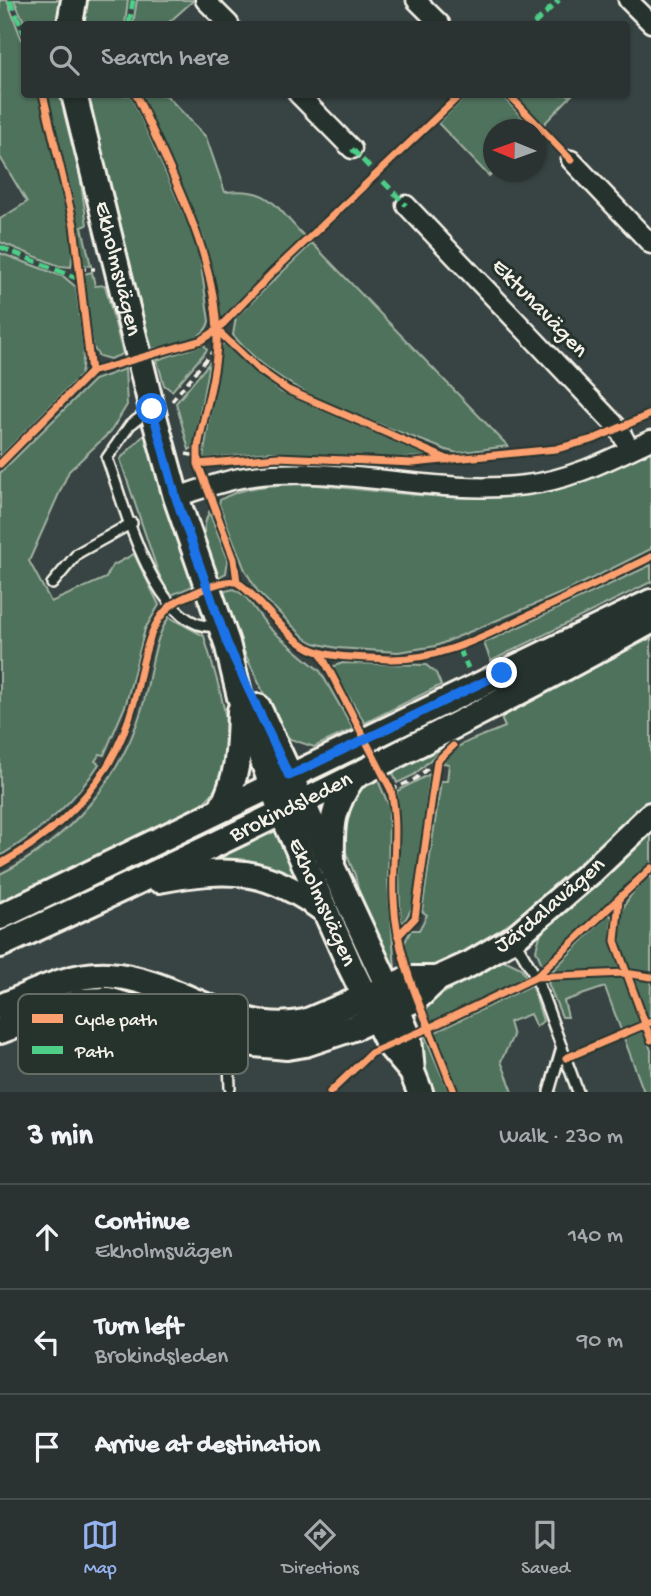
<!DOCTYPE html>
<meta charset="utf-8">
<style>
:root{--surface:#2a3332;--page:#323b3a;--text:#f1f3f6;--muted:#a5aaac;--line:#464e4d;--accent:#95b2f1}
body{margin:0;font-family:"Gochi Hand",sans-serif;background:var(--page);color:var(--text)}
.compass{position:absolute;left:483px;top:119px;width:63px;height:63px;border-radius:50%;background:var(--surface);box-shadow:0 2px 5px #0004;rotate:271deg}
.stop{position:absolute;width:21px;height:21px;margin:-16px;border:5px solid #1a73e8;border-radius:50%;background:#fff}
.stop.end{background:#1a73e8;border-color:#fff;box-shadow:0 2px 7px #0008}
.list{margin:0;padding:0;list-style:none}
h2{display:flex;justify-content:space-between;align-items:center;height:91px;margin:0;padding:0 28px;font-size:30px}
h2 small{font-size:23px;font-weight:400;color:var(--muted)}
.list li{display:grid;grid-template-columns:46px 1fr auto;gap:21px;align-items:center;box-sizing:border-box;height:105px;padding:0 28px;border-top:2px solid var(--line)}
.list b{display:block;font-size:26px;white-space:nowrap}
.list p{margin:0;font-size:23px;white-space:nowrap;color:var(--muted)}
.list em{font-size:23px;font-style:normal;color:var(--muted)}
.icon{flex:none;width:38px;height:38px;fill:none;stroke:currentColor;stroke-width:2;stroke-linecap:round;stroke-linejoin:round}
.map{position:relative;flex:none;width:651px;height:1092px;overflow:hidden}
.search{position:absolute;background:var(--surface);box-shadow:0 2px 5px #0004;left:21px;right:21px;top:21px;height:77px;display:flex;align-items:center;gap:18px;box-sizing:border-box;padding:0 24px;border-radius:7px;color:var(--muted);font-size:26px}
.sheet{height:406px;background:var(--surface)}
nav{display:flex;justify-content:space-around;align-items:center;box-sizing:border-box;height:98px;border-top:2px solid var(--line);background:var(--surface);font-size:19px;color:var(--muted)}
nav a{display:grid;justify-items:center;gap:4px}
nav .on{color:var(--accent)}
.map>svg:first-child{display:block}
.green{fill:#50725d;stroke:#a2b2a2;stroke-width:2}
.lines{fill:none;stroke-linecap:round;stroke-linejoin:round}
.lane-casing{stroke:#f4f1e8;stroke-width:14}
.street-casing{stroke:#f4f1e8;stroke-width:23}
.secondary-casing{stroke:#f4f1e8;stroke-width:30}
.path{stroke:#f4f1e8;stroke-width:3.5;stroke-dasharray:7 5;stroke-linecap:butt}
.lane{stroke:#26332d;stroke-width:9}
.street{stroke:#26332d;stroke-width:18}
.secondary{stroke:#26332d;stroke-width:24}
.quiet{stroke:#4dcf88;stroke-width:5;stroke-dasharray:10 5;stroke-linecap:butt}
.cycleway-casing{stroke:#26332d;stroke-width:11}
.cycleway{stroke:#fca06f;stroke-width:7}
.route{stroke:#1a73e8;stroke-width:9}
.labels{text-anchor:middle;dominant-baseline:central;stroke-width:6;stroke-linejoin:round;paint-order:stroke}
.street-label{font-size:23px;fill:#f4f1e8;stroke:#26332d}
.key{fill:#26332d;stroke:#646c65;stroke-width:2}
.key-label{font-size:19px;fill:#f4f1e8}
</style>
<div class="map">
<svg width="651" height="1092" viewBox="0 0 651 1092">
<rect width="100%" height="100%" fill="#384443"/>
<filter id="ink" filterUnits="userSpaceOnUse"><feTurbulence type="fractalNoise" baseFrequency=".0143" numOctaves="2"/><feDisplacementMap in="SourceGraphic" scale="14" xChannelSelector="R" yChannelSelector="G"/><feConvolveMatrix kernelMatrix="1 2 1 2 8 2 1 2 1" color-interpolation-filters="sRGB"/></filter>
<g filter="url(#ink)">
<path class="green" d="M0,0H7L24,46V94L40,95L41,100L74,242L71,267L59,266L0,242V219L27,202L0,157Z
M14,0H60L57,24H25Z
M85,0H128L125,24H82Z
M137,0H194L167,24H133Z
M468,94L501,95L534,129L494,130V172L489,176L438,123Z
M47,95H62L79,169L87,225L82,227L91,266L83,265L73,200Z
M86,95H131L198,245L209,321C205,343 171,345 152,349L100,158Z
M141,95H166L206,137L225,192C272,187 274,206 305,237L221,320L217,312L203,237Z
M513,95H572L543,125Z
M312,243L508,446L457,453L446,450C372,419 286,400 233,335L236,317Z
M0,253L64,277L76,287L84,350L81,375L0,457Z
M92,272L95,286L105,285L123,354L110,359L99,356L93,347L83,279L84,274Z
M224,343L281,392L431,457L369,459L269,452L203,459L220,347Z
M204,344L207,350L172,391L164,385L157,360Z
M209,363L194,447L189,450L176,403Z
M125,369L127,405L111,431L69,471L29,561L51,602L106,578L112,566L134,554L159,605L145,629L126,704L104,755L100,754L95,761L99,764C74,803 40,832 0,856V473L94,380Z
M147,432L193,586L169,596L158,572L120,459Z
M651,451V549L571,589L436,646L398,652L337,648L314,643L305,638L258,592L245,570L219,504L220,500C244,485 276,485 304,484C373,489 469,506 535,493C576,486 614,468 651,451Z
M209,512L228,559L226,573L217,578C208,555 198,536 209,512Z
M651,565V582L491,661L484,643Z
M234,589L245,596L269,628L320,671L353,729L314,747L290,739L280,728L242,647L221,592Z
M169,617L204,636C218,687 252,767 199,806L0,905V874C69,840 122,779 143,705C151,677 152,642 169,617Z
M651,638V801C588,863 501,959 411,972L404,944L411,930H419L427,915L422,911L441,781H447L449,764L443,763C449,744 487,735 505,727L501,718L516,708Z
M343,663L426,665L436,673L441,685L365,723L333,671L334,666Z
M443,748L414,775L397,783L392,771Z
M430,774L414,904L404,922L401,921L400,906L397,791Z
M377,778L389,806L388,883L395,968L384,959L364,915L355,875L344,848L342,832L352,794Z
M275,824L304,884L260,864L202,859Z
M651,830V863L543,967L536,950L541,932Z
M651,873V974L628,970C612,923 616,907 651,873Z
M609,914L612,917L611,937L620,970L549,974Z
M506,961L521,968L526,977L432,1023L424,1005L497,962Z
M620,976L624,979L641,1025L622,1033L605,987L564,1001L568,1017H562L548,983L552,980Z
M633,977L651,980L650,1019H647Z
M532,985L543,1021L536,1027L530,1014L509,1022L513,1036L501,1061L513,1092H458L433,1033Z
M643,1030L651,1050V1092H644L624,1038Z
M425,1036L449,1092H430L422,1069L417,1039Z"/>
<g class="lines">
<g class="lane-casing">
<path id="lane" d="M150,410L130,425L107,458C125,505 155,636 219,626
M52,584L78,553L132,523
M514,939L536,977L578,1092
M122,1030L229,1061
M230,1088L229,1061L238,1041
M549,1092L562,1047"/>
</g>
<g class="street-casing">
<path id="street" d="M205,0L229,24
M416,0L440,24
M628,0L651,23
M298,94L352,149
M571,160L651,244
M406,205L619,429L630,450
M176,497C202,489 227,479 253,476C344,465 435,496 526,485C571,480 610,459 651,440"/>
</g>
<g class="secondary-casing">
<g id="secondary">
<path d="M70,24L74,0"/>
<path id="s1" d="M74,94L152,409L176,497L227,643L240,697L281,811L350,966L389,1045L412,1072"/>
<path d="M258,707L388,987L409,1038L412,1072L420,1092"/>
<path d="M221,809C239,777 239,748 240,711"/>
<path d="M332,861C331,825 332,807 353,777"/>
<path d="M159,880C229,867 266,867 325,911"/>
<path d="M0,917L651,602"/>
<path id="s2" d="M0,945C220,845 439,738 651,621"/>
<path d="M0,1007C34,993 71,973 108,975C178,979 234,1038 305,1022L408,979H437"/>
<path id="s3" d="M0,1031L80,1001L108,1000L255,1044L287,1047L305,1044L353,1028L416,999L437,979L470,964L514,938L591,872L651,815"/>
</g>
</g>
<path class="path" d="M79,269H95
M172,401L217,346
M186,454L197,456
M391,790L415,779L437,761"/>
<use href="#lane" class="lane"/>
<use href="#street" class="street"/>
<use href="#secondary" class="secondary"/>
<path class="quiet" d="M10,0L24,33
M129,24L133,0
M534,24L559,0
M352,149L406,205
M0,247L79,279
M459,648L468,668"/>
<g class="cycleway-casing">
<path id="cycleway" d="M43,94L74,225L91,372
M136,94C170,172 218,256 217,342C216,376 204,414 198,447V464L234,559L237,582
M508,94L571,160
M217,330L258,369L288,390L449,460
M0,464L91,372L202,340L217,330L273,272L461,94
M198,464L278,457L413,463L556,449L594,439L651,414
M320,652L391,790C399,826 392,863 394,899C396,946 411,985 429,1028L371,1053L330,1092
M0,864C44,840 81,808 108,765C119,746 128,724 134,702C144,666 145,614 185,597C198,592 222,579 235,582C248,584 284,636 309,648C331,659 363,657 387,659C438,661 482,637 527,616C569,597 610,577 651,557
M619,900L615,941L651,1040
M398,936L415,918L437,761L453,746
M536,977L625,973L651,977
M566,1058L651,1022
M454,1092L429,1028L536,977L651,868"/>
</g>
<use href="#cycleway" class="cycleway"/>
</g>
</g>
<g class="lines" filter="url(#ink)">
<path class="route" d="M152,409L176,498L227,643L289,776L502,673"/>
</g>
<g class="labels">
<g class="street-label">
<text stroke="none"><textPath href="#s1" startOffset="180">Ekholmsvägen</textPath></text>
<text transform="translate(539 309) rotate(46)">Ektunavägen</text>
<text stroke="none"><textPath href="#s2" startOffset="322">Brokindsleden</textPath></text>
<text stroke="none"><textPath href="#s1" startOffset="847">Ekholmsvägen</textPath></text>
<text stroke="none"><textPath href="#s3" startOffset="602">Järdalavägen</textPath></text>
</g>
</g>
<rect x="18" y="994" width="230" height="80" rx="10" class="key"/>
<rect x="32" y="1014" width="31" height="9" fill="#fca06f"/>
<rect x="32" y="1046" width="31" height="8" fill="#4dcf88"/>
<g class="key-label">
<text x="75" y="1025">Cycle path</text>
<text x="75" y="1057">Path</text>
</g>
</svg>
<svg class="compass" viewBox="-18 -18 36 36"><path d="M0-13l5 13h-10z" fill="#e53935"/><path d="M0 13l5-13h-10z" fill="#a5aaac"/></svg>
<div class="stop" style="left:152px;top:409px"></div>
<div class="stop end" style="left:502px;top:673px"></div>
<div class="search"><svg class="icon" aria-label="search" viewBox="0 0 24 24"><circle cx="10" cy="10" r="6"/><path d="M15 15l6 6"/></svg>Search here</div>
</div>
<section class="sheet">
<h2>3 min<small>Walk · 230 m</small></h2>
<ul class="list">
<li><svg class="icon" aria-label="ahead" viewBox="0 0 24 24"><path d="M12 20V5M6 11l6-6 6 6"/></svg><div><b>Continue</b><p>Ekholmsvägen</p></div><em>140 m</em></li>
<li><svg class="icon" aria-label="left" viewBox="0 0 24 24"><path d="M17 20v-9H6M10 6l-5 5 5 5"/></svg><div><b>Turn left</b><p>Brokindsleden</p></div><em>90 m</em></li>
<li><svg class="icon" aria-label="arrive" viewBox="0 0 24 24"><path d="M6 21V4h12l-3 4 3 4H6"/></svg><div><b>Arrive at destination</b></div></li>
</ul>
</section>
<nav>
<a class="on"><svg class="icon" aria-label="map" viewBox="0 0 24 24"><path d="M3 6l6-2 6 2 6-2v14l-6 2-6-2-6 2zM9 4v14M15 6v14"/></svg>Map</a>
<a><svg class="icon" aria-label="directions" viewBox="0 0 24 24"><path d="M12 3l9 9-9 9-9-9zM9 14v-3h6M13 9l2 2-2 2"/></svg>Directions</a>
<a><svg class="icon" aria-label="saved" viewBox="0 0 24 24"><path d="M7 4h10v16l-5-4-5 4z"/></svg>Saved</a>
</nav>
